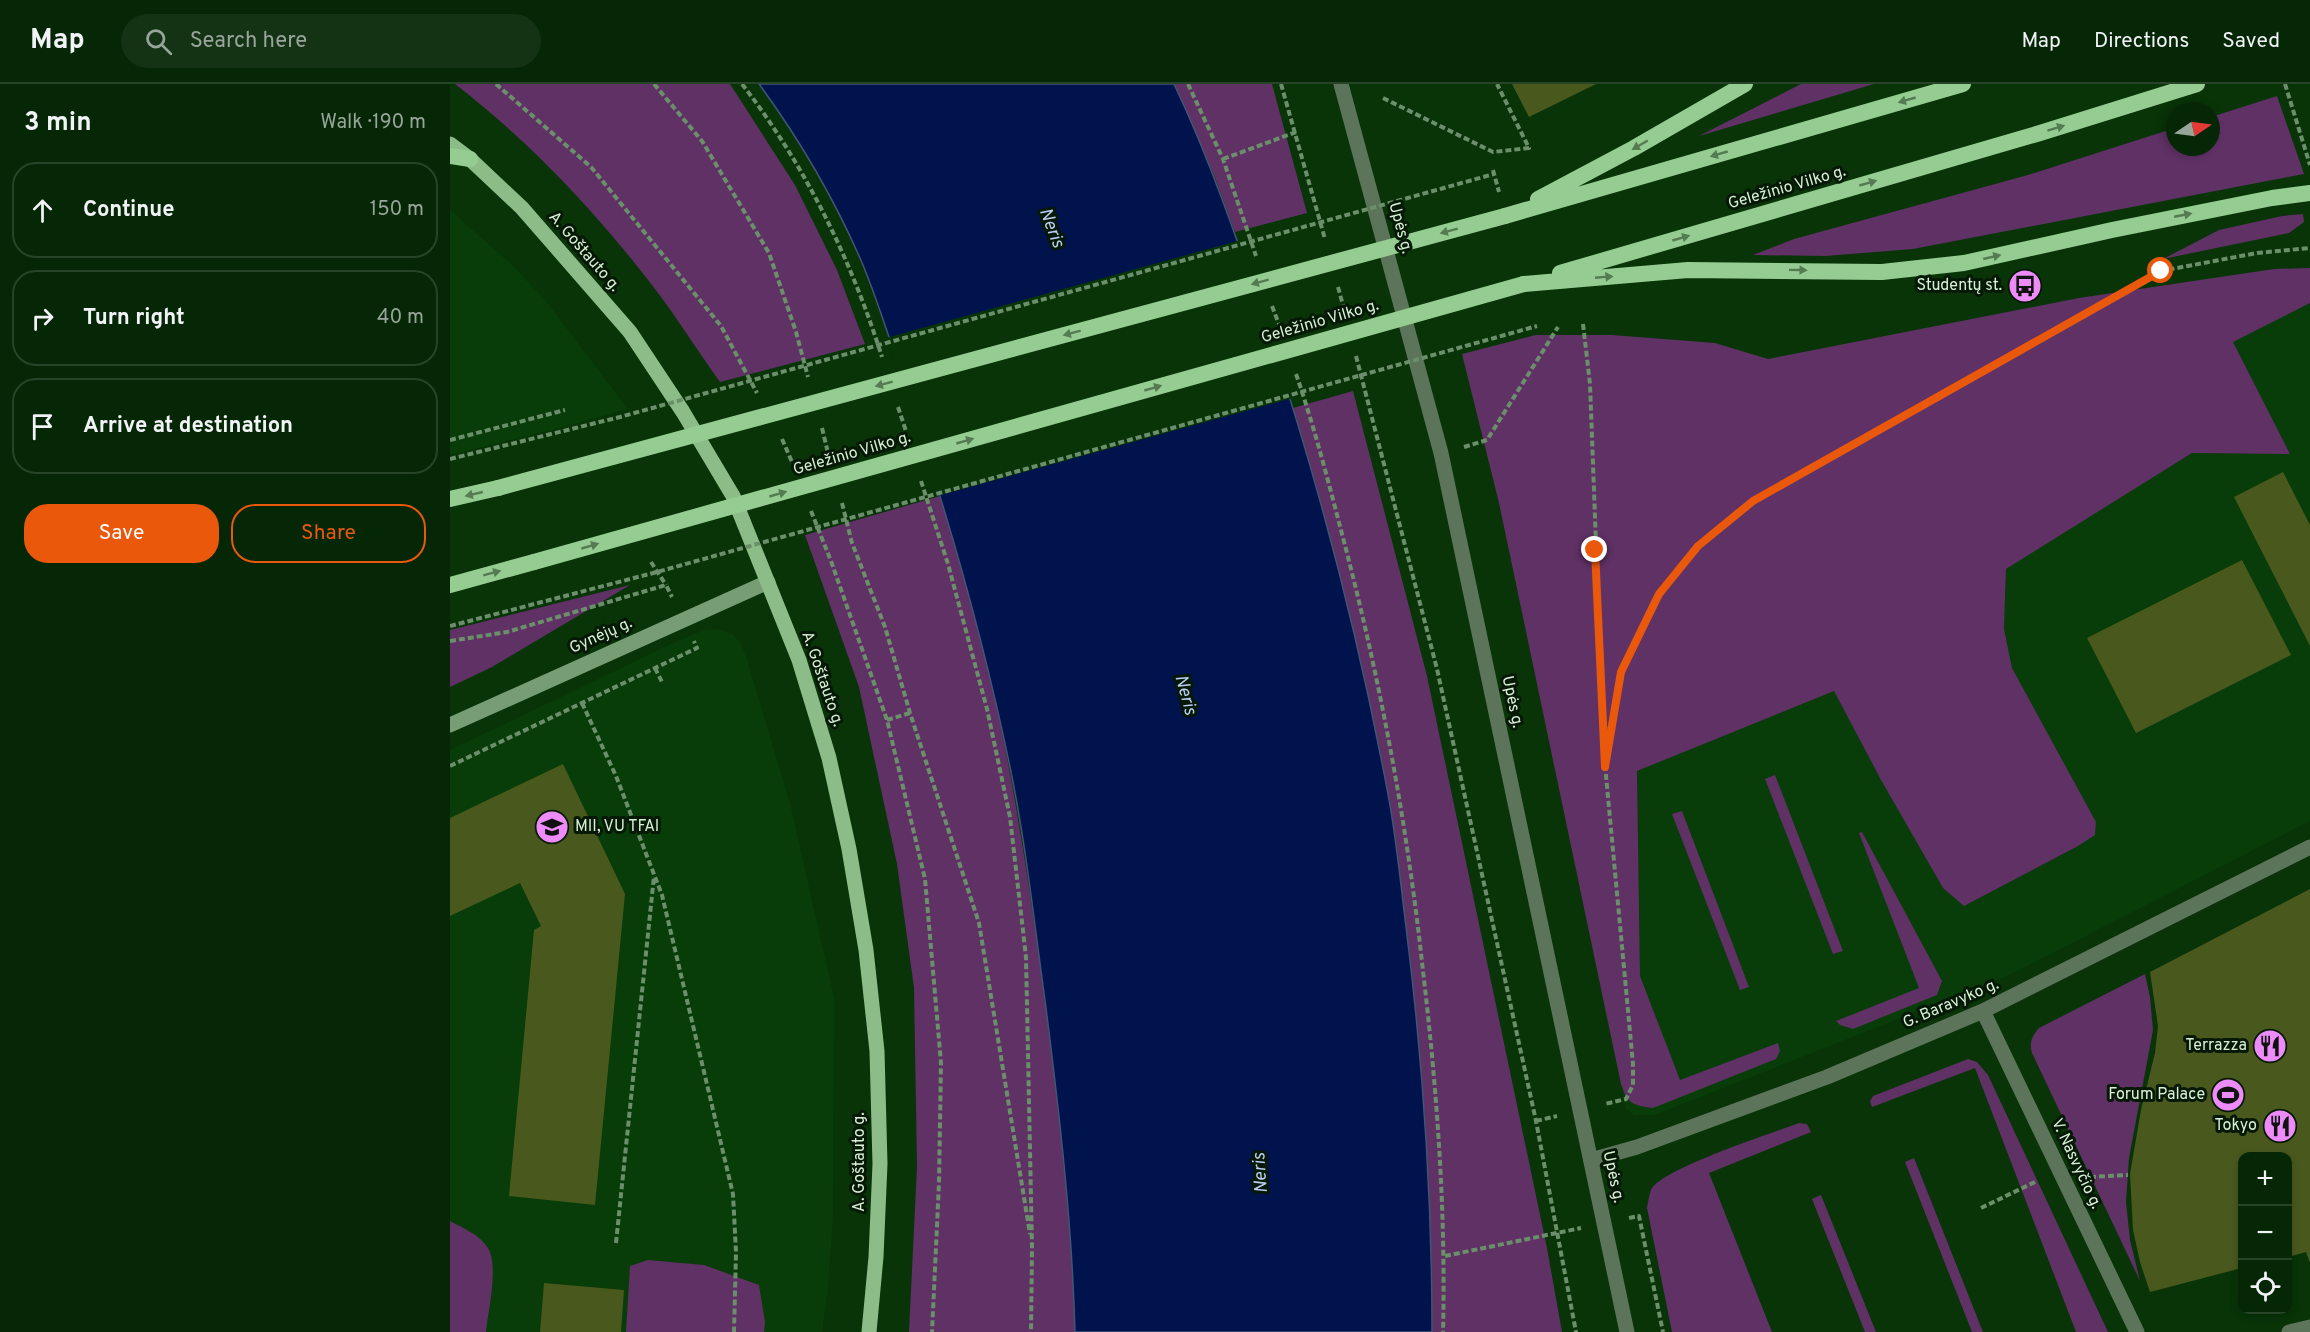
<!DOCTYPE html>
<meta charset="utf-8">
<style>
:root{--surface:#062706;--page:#143314;--text:#f1f3f6;--muted:#98a59b;--line:#274428;--accent:#ea580c}
body{margin:0;font-family:Overpass,sans-serif;background:var(--page);color:var(--text)}
.controls{position:absolute;right:18px;bottom:18px;display:grid;overflow:hidden;border-radius:12px;box-shadow:0 3px 9px #0003}
.controls button{width:54px;height:54px;display:grid;place-items:center;padding:0;border:0;border-bottom:2px solid var(--line);background:var(--surface);color:var(--text);font:30px sans-serif}
.compass{position:absolute;left:1716px;top:18px;width:54px;height:54px;border-radius:50%;background:var(--surface);box-shadow:0 3px 9px #0003;rotate:77deg}
.stop{position:absolute;width:18px;height:18px;margin:-14px;border:4px solid #ea580c;border-radius:50%;background:#fff}
.stop.end{background:#ea580c;border-color:#fff;box-shadow:0 2px 6px #0008}
.list{margin:0;padding:0;list-style:none}
h2{display:flex;justify-content:space-between;align-items:center;height:78px;margin:0;padding:0 24px;font-size:26px}
h2 small{font-size:20px;font-weight:400;color:var(--muted)}
.list li{display:grid;grid-template-columns:39px 1fr auto;gap:18px;align-items:center;box-sizing:border-box;height:96px;margin:0 12px 12px;padding:0 12px;border:2px solid var(--line);border-radius:24px}
.list b{display:block;font-size:22px;white-space:nowrap}
.list em{font-size:20px;font-style:normal;color:var(--muted)}
.actions{display:flex;gap:12px;padding:18px 24px}
.actions a{flex:1;padding:14px 0;border:2px solid var(--accent);border-radius:24px;text-align:center;font-size:21px;color:var(--accent)}
.actions .main{background:var(--accent);color:#fff}
.icon{flex:none;width:33px;height:33px;fill:none;stroke:currentColor;stroke-width:2;stroke-linecap:round;stroke-linejoin:round}
.map{position:relative;flex:none;width:1860px;height:1248px;overflow:hidden}
header{display:flex;align-items:center;gap:36px;box-sizing:border-box;height:84px;padding:0 30px;background:var(--surface);border-bottom:2px solid var(--line)}
header strong{font-size:28px}
nav{display:flex;gap:33px;margin-inline-start:auto;font-size:21px}
.search{width:420px;height:54px;background:var(--page);display:flex;align-items:center;gap:15px;box-sizing:border-box;padding:0 21px;border-radius:33px;color:var(--muted);font-size:22px}
main{display:flex}
aside{flex:1;background:var(--surface)}
.map>svg:first-child{display:block}
.built{fill:#083c08}
.green{fill:#5f3165}
.water{fill:#00134c;stroke:#415575;stroke-width:1.5}
.pier{fill:#083408}
.building{fill:#49591e}
.lines{fill:none;stroke-linecap:round;stroke-linejoin:round}
.path{stroke:#6c8f6b;stroke-width:4;stroke-dasharray:6 3;stroke-linecap:butt}
.minor{stroke:#5c745a;stroke-width:15}
.tertiary{stroke:#5c745a;stroke-width:15}
.secondary{stroke:#779d74;stroke-width:15}
.primary{stroke:#8cbd88;stroke-width:15}
.trunk{stroke:#95cc91;stroke-width:16}
.path-bridge{stroke:#6c8f6b;stroke-width:4;stroke-dasharray:6 3;stroke-linecap:butt}
.trunk-bridge{stroke:#95cc91;stroke-width:16}
.oneway{fill:#557b52}
.route{stroke:#ea580c;stroke-width:8}
.labels{text-anchor:middle;dominant-baseline:central;stroke-width:6;stroke-linejoin:round;paint-order:stroke}
.street-label{font-size:16px;fill:#d8f0d6;stroke:#061806}
.poi-label{font-size:16px;fill:#d8f0d6;stroke:#061806;text-anchor:end}
.water-label{font-size:18px;font-style:italic;fill:#bbcff3;stroke:#061806}
</style>
<header>
<strong>Map</strong>
<div class="search"><svg class="icon" aria-label="search" viewBox="0 0 24 24"><circle cx="10" cy="10" r="6"/><path d="M15 15l6 6"/></svg>Search here</div>
<nav><a>Map</a><a>Directions</a><a>Saved</a></nav>
</header>
<main>
<aside>
<h2>3 min<small>Walk · 190 m</small></h2>
<ul class="list">
<li><svg class="icon" aria-label="ahead" viewBox="0 0 24 24"><path d="M12 20V5M6 11l6-6 6 6"/></svg><div><b>Continue</b></div><em>150 m</em></li>
<li><svg class="icon" aria-label="right" viewBox="0 0 24 24"><path d="M7 20v-9h11M14 6l5 5-5 5"/></svg><div><b>Turn right</b></div><em>40 m</em></li>
<li><svg class="icon" aria-label="arrive" viewBox="0 0 24 24"><path d="M6 21V4h12l-3 4 3 4H6"/></svg><div><b>Arrive at destination</b></div></li>
</ul>
<div class="actions"><a class="main">Save</a><a>Share</a></div>
</aside>
<div class="map">
<svg width="1860" height="1248" viewBox="0 0 1860 1248">
<rect width="100%" height="100%" fill="#083408"/>
<path class="built" d="M0,126L58,177L93,213L178,325L102,346L0,371Z
M1860,219V737L1562,890L1205,1031H1184L1176,1025L1150,903L1190,891L1187,687L1384,606L1431,696L1493,804L1514,822L1628,762L1645,751L1646,738L1562,584L1554,545L1556,484L1742,369L1840,370L1783,258Z
M267,545L281,549L290,558L296,572L340,719L384,913L383,1133L378,1204L372,1248H0V666L227,557L254,546Z"/>
<path class="green" d="M5,0H280L345,101L387,186L415,260L270,298C247,266 226,232 202,201C145,127 79,57 5,0Z
M724,0H822L857,129L785,148L764,91Z
M1351,0H1424L1249,52Z
M1827,12L1854,90L1463,165L1375,172L1303,171L1344,155L1578,91L1725,44V63H1761V33Z
M1853,130L1854,138L1839,149L1713,175L1769,146L1832,132Z
M1860,184V219L1783,258L1840,370L1742,369L1556,485L1554,545L1562,584L1646,738L1645,751L1628,762L1514,822L1493,804L1431,696L1384,607L1187,687L1190,892L1230,996L1328,959L1330,967L1326,975L1203,1024C1182,1021 1178,1020 1171,1000L1049,419L1012,270L1086,251H1162L1265,259L1318,275L1629,214L1824,185Z
M903,307L977,592L1097,1164L1112,1248H982C982,1113 973,978 956,844C951,803 948,762 940,722C916,587 882,454 843,324Z
M490,412C543,568 570,732 592,895C608,1013 622,1130 625,1248H459L467,1083L464,904L447,780L409,603L355,451Z
M180,501L42,583L0,603V546Z
M1325,691L1393,867L1383,870L1315,695Z
M1232,727L1299,903L1290,906L1222,730Z
M1412,748L1492,897L1487,911L1403,945L1390,941L1386,937L1469,904L1409,749Z
M1695,890L1700,913L1703,946L1679,1074L1676,1118L1680,1156L1690,1197L1582,969C1579,958 1582,952 1589,944Z
M1518,975L1527,978L1538,991L1658,1248H1626L1525,984L1422,1023L1420,1017L1423,1012Z
M1349,1039L1357,1040L1361,1048L1259,1089L1322,1248H1222L1197,1124C1198,1118 1199,1111 1201,1106C1211,1085 1323,1049 1349,1039Z
M1464,1074L1533,1248H1522L1455,1078Z
M1371,1111L1426,1248H1415L1362,1115Z
M0,1137C13,1144 30,1151 38,1164C49,1182 38,1227 36,1248H0Z
M198,1176L254,1181L309,1201L315,1238L314,1248H176L180,1182Z"/>
<path class="water" d="M309,0H724C763,82 791,167 820,253C871,406 911,563 940,721C947,762 951,802 956,843C973,978 982,1112 982,1248H625C622,1137 609,1026 595,916C584,838 576,760 560,683C537,572 507,463 472,355C453,297 436,238 413,181C386,118 350,56 309,0Z"/>
<path class="pier" d="M791,156L843,314L487,412L436,254Z"/>
<path class="building" d="M1062,0H1146L1079,33Z
M1833,388L1860,441V562L1784,413Z
M1792,476L1841,571L1686,649L1637,554Z
M113,680L175,810L145,1121L59,1112L84,846L91,842L70,799L0,832V734Z
M1860,805V1179L1856,1168L1838,1173V1072H1792V1184L1700,1208L1690,1178L1683,1146L1680,1090L1691,1026L1705,969L1708,942L1700,888Z
M94,1199L174,1206L171,1248H90Z"/>
<g class="lines">
<path class="path" d="M46,0L141,83L271,242L307,309
M204,0L252,57L319,169L346,248L358,293
M292,0C355,81 401,175 432,273
M738,0L773,75L806,172
M831,0L875,155
M1835,0L1860,81
M933,14L1043,68L1079,64L1047,0
M773,75L846,48
M1043,86L1049,108
M888,203L894,225
M822,222L830,243
M1133,240L1140,300L1154,674
M906,272L987,585L1086,1037L1126,1248
M846,290C864,342 878,396 892,450C930,594 957,739 973,887C987,1006 996,1128 993,1248
M448,323L456,347
M372,344L378,369
M332,355L342,378
M0,356L115,326
M1014,363L1037,356L1108,243
M471,397L498,480L537,625L560,733L576,873L582,1163L581,1248
M392,419L402,459L435,543L460,629L529,839L580,1150
M361,427L381,477L437,636L475,795L491,979L489,1099L482,1248
M201,478L216,501
M0,557L57,548L216,501L222,513
M205,584L213,600
M132,619L166,692L212,811L283,1110L286,1168L284,1248
M437,636L460,629
M1155,681L1183,980V1001L1176,1015L1155,1020
M0,682L247,564L244,557
M1155,683L1171,588L1209,510L1248,462L1303,417L1711,187L1807,169L1860,164
M1086,1037L1107,1032
M1640,1093L1678,1091
M1531,1124L1587,1097
M1179,1134L1189,1132L1213,1248
M166,1159L204,792
M995,1172L1131,1144"/>
<path class="minor" d="M1533,927L1687,1248
M1141,1076L1187,1063L1377,993L1533,927L1860,763
M1839,1248L1860,1243"/>
<path class="tertiary" d="M891,0L991,369L1177,1248"/>
<path class="secondary" d="M0,641L318,498"/>
<path class="primary" d="M0,60L20,75L72,124L180,248L233,328L283,412L349,576L379,674L399,765L416,866L427,967L430,1080L426,1173L419,1248"/>
<path class="trunk" d="M0,72L20,75
M1088,115L1184,64L1295,0
M1055,132L1513,0
M1110,189L1590,49L1747,0
M1074,200L1238,186L1432,188L1514,179L1662,146L1822,114L1860,109
M0,415L48,404
M0,501L84,478"/>
<path class="path-bridge" d="M0,375L170,333L1044,90
M0,542L207,488L1087,242"/>
<path class="trunk-bridge" d="M48,404L1055,132
M84,478L1074,200"/>
</g>
<defs><path id="oneway-solid" d="M-6-.8H1V-3.2L6.5 0L1 3.2V.8H-6Z" transform="scale(1.5)"/></defs>
<g class="oneway">
<use href="#oneway-solid" transform="translate(1457 16) rotate(164)"/>
<use href="#oneway-solid" transform="translate(1606 44) rotate(-17)"/>
<use href="#oneway-solid" transform="translate(1190 61) rotate(150)"/>
<use href="#oneway-solid" transform="translate(1269 70) rotate(164)"/>
<use href="#oneway-solid" transform="translate(1418 99) rotate(-16)"/>
<use href="#oneway-solid" transform="translate(1733 131) rotate(-11)"/>
<use href="#oneway-solid" transform="translate(999 147) rotate(165)"/>
<use href="#oneway-solid" transform="translate(1231 154) rotate(-16)"/>
<use href="#oneway-solid" transform="translate(1542 173) rotate(-13)"/>
<use href="#oneway-solid" transform="translate(1348 186) rotate(1)"/>
<use href="#oneway-solid" transform="translate(1154 193) rotate(-5)"/>
<use href="#oneway-solid" transform="translate(810 198) rotate(165)"/>
<use href="#oneway-solid" transform="translate(622 249) rotate(165)"/>
<use href="#oneway-solid" transform="translate(434 300) rotate(165)"/>
<use href="#oneway-solid" transform="translate(703 304) rotate(-16)"/>
<use href="#oneway-solid" transform="translate(515 357) rotate(-16)"/>
<use href="#oneway-solid" transform="translate(24 410) rotate(167)"/>
<use href="#oneway-solid" transform="translate(328 410) rotate(-16)"/>
<use href="#oneway-solid" transform="translate(140 462) rotate(-16)"/>
<use href="#oneway-solid" transform="translate(42 489) rotate(-15)"/>
</g>
<g class="lines">
<path class="route" d="M1145,466L1155,683L1171,588L1209,510L1248,462L1303,417L1711,187"/>
</g>
<defs>
<g id="bus-disc" transform="scale(1.725)"><circle r="9.5" fill="#ed8cf9" stroke="#061806"/><path d="M-5-6H5V4H4V6H2V4H-2V6H-4V4H-5ZM-3.5-4V0h7V-4ZM-3.5 1.2v1.5H-2V1.2ZM2 1.2v1.5H3.5V1.2Z" fill="#111"/></g>
<g id="university-disc" transform="scale(1.725)"><circle r="9.5" fill="#ed8cf9" stroke="#061806"/><path d="M0-5L7-2L0 1L-7-2ZM-4 1L0 2.5L4 1V4Q0 6-4 4Z" fill="#111"/></g>
<g id="restaurant-disc" transform="scale(1.725)"><circle r="9.5" fill="#ed8cf9" stroke="#061806"/><path d="M-5-6h1v4h1v-4h1v4h1v-4h1v5L-1.5 .5V6h-2V.5L-5-1ZM5-6V6H3V1.5H1.5Q1.5-4 5-6Z" fill="#111"/></g>
<g id="stadium-disc" transform="scale(1.725)"><circle r="9.5" fill="#ed8cf9" stroke="#061806"/><path d="M0-5a6.5 5 0 1 0 0 10a6.5 5 0 1 0 0-10ZM-3.5-1.8h7v3.6h-7Z" fill="#111"/></g>
</defs>
<g fill-rule="evenodd">
<use href="#bus-disc" x="1575" y="202"/>
<use href="#university-disc" x="102" y="743"/>
<use href="#restaurant-disc" x="1820" y="962"/>
<use href="#stadium-disc" x="1778" y="1011"/>
<use href="#restaurant-disc" x="1830" y="1042"/>
</g>
<g class="labels">
<g class="street-label">
<text transform="translate(1337 104) rotate(-16)">Geležinio Vilko g.</text>
<text transform="translate(950 144) rotate(75)">Upės g.</text>
<text transform="translate(134 168) rotate(49)">A. Goštauto g.</text>
<text transform="translate(870 238) rotate(-16)">Geležinio Vilko g.</text>
<text transform="translate(402 370) rotate(-16)">Geležinio Vilko g.</text>
<text transform="translate(151 552) rotate(-24)">Gynėjų g.</text>
<text transform="translate(372 595) rotate(71)">A. Goštauto g.</text>
<text transform="translate(1062 618) rotate(78)">Upės g.</text>
<text transform="translate(1501 920) rotate(-23)">G. Baravyko g.</text>
<text transform="translate(410 1078) rotate(-90)">A. Goštauto g.</text>
<text transform="translate(1626 1080) rotate(65)">V. Nasvyčio g.</text>
<text transform="translate(1163 1093) rotate(78)">Upės g.</text>
</g>
<g class="poi-label">
<text x="1552" y="202">Studentų st.</text>
<text x="125" y="743" text-anchor="start">MII, VU TFAI</text>
<text x="1797" y="962">Terrazza</text>
<text x="1755" y="1011">Forum Palace</text>
<text x="1807" y="1042">Tokyo</text>
</g>
<g class="water-label">
<text transform="translate(601 144) rotate(69)">Neris</text>
<text transform="translate(735 611) rotate(75)">Neris</text>
<text transform="translate(811 1089) rotate(-94)">Neris</text>
</g>
</g>
</svg>
<div class="controls">
<button>+</button>
<button>−</button>
<button><svg class="icon" aria-label="locate" viewBox="0 0 24 24"><circle cx="12" cy="12" r="6"/><path d="M12 2v4M12 18v4M2 12h4M18 12h4"/></svg></button>
</div>
<svg class="compass" viewBox="-18 -18 36 36"><path d="M0-13l5 13h-10z" fill="#e53935"/><path d="M0 13l5-13h-10z" fill="#98a59b"/></svg>
<div class="stop" style="left:1711px;top:187px"></div>
<div class="stop end" style="left:1145px;top:466px"></div>
</div>
</main>
